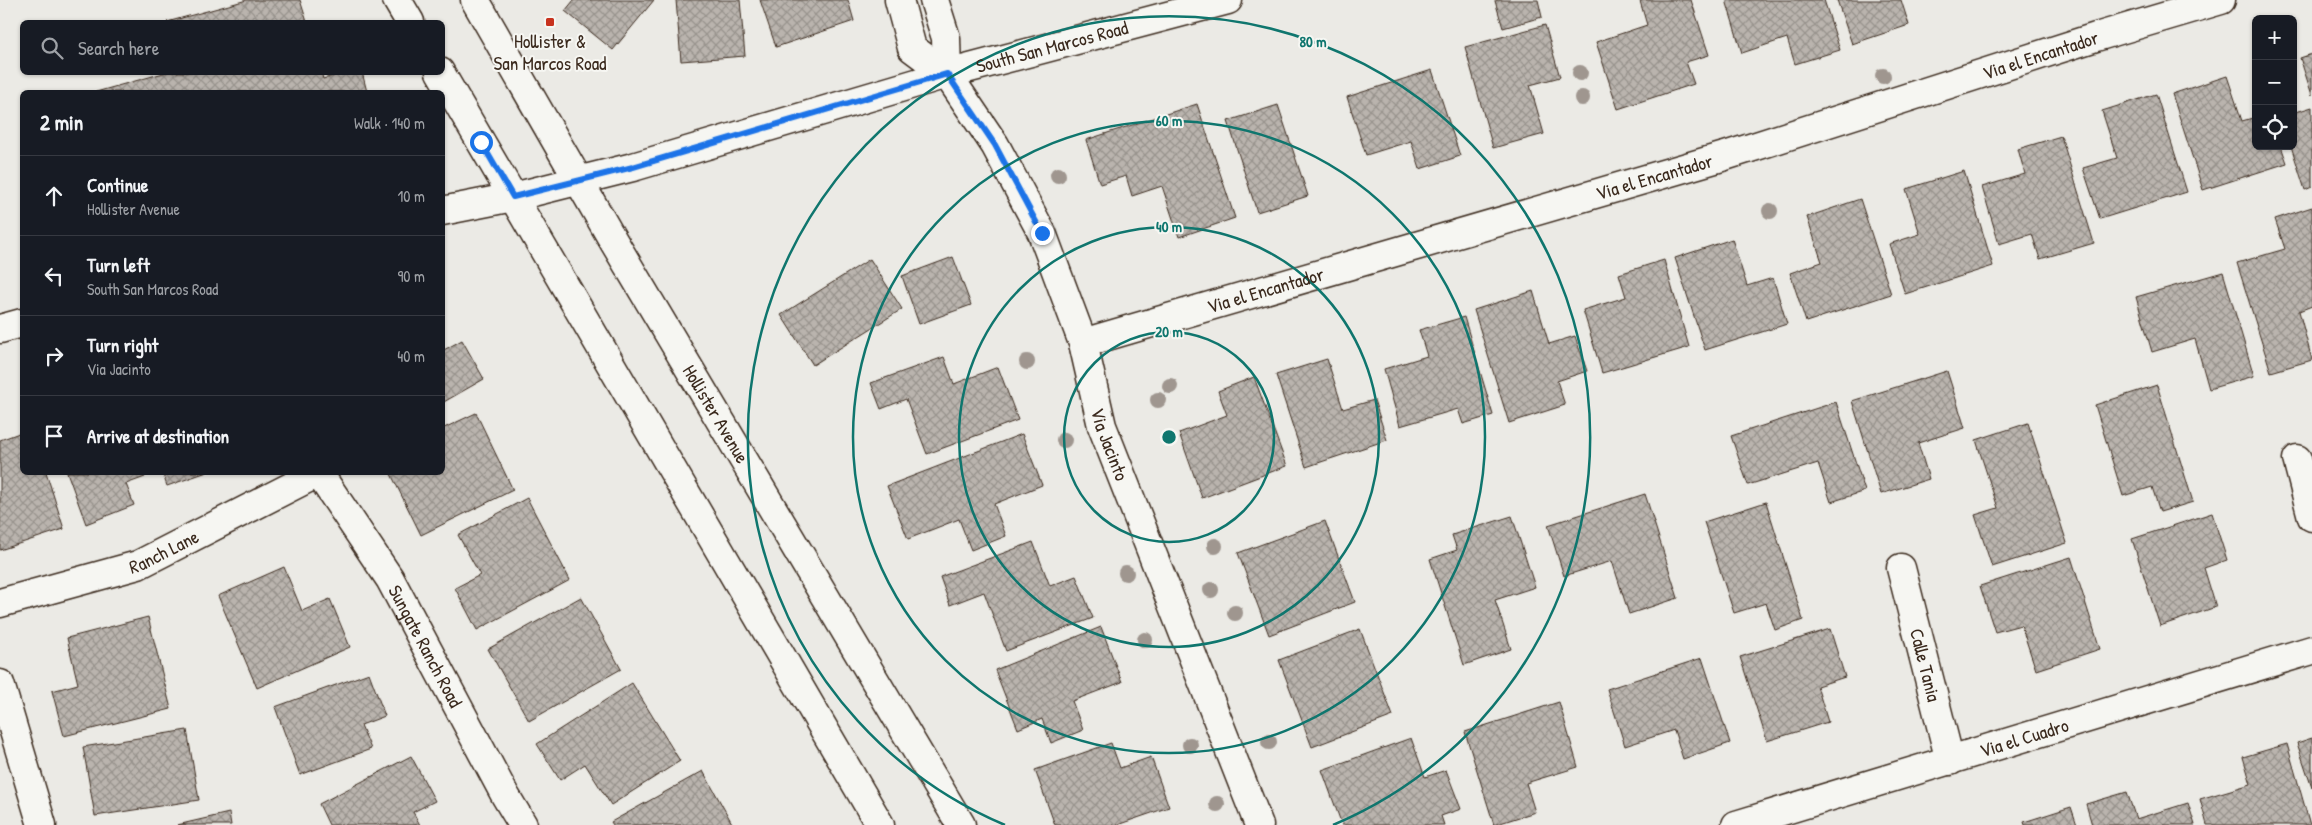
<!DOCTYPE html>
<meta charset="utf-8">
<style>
:root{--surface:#171b24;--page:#242831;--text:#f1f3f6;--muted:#9ea1a6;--line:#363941}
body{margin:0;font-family:"Patrick Hand",sans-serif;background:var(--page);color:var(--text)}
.controls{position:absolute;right:15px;top:15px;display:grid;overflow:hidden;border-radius:8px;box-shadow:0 1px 4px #0004}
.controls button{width:45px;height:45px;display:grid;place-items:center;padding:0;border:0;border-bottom:1px solid var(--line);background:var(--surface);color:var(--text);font:25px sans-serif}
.stop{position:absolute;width:15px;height:15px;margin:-11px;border:4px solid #1a73e8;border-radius:50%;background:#fff}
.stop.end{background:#1a73e8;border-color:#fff;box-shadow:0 1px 5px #0008}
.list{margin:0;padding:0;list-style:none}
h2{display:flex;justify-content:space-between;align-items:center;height:65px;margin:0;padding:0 20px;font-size:21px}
h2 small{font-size:16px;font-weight:400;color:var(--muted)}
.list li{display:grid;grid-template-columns:32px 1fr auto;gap:15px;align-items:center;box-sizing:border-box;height:80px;padding:0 20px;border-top:1px solid var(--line)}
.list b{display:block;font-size:19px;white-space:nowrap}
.list p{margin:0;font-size:16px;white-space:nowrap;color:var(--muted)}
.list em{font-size:16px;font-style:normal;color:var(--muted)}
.icon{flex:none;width:28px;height:28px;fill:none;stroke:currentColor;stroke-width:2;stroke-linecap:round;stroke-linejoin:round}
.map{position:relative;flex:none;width:2312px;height:825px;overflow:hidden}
.search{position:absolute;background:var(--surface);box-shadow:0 1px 4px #0004;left:20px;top:20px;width:425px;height:55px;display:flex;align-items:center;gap:12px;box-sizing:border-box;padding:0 18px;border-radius:8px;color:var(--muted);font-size:19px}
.panel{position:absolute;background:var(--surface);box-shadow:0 1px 4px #0004;left:20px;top:90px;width:425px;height:385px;border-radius:8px}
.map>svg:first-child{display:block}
.building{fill:url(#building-cross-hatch);stroke:#3b2a1e}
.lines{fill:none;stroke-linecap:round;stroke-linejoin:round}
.street-casing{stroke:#3b2a1e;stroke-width:31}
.secondary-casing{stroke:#3b2a1e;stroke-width:31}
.street{stroke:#f6f6f2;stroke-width:28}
.secondary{stroke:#f6f6f2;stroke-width:28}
.tree{fill:#9f968f}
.route{stroke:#1a73e8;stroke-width:6}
.ring{fill:none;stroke:#0f766e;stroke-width:2.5}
.poi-dot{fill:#c8321e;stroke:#f6f6f2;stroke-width:2}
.labels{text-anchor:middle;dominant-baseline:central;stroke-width:4;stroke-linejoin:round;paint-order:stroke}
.poi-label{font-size:19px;fill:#3b2a1e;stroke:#f6f6f2}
.street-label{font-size:19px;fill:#3b2a1e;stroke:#f6f6f2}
.centre{fill:#0f766e;stroke:#f6f6f2;stroke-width:2.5}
.ring-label{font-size:15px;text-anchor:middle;font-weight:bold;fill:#0f766e;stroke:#f6f6f2;stroke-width:4;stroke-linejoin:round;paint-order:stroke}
</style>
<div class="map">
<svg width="2312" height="825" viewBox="0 0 2312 825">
<defs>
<pattern id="building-cross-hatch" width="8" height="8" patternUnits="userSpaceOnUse" patternTransform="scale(1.25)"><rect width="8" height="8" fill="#bab4ae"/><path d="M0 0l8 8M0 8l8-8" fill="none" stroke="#98938d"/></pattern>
</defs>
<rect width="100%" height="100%" fill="#ebeae5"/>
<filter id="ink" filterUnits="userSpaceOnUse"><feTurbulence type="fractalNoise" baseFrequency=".02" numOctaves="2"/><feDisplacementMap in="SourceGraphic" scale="10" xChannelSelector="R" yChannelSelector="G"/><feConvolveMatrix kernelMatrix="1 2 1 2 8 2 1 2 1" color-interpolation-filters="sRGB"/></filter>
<g filter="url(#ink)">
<path class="building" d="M247,0H300L307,22H167Z
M574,0H654L613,50L565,11Z
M676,0H740L745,56L681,61Z
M760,0H848L854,21L776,47Z
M1499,0H1538L1542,17L1503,28L1495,1Z
M1643,0H1691L1709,55L1686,62L1694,84L1618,109L1596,42L1647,25L1640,1Z
M1726,0H1824L1840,50L1795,64L1787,38L1742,53Z
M1837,0H1901L1909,25L1852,44Z
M1545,25L1560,77L1530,85L1544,134L1493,148L1465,47Z
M2312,54V95L2300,58Z
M1432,70L1460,156L1420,169L1411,141L1366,155L1347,97Z
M167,72H321L323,79L347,72H362L367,92H96Z
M2227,76L2242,121L2256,117V146H2281L2287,163L2203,190L2172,94Z
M2156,94L2187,192L2100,219L2083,168L2117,158L2102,111Z
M1197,104L1235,218L1179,237L1162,186L1132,196L1126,176L1100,184L1086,140Z
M1278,105L1308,196L1257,212L1228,121Z
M2312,107V187L2305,190L2291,146H2293V113Z
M2061,136L2094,243L2040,259L2032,234L1999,244L1982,187L2025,174L2018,149Z
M1964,171L1993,266L1905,294L1889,244L1920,234L1906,189Z
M1860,199L1891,294L1806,322L1790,273L1822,262L1807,217Z
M2312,207V306L2299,311L2312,360L2271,372L2237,263L2285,249L2275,219Z
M1732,239L1747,286L1773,278L1787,324L1705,350L1675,258Z
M953,257L971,305L919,324L902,276Z
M870,259L902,309L813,365L781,315Z
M1664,260L1689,347L1602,373L1583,310L1626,297L1619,274Z
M2223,272L2254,376L2209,389L2195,339L2152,352L2136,297Z
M1533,291L1549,344L1575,336L1587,371L1557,381L1565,405L1509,423L1474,310Z
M1464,317L1493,415L1463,424L1458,409L1400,426L1384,369L1427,356L1419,330Z
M462,340L484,379L442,403V351Z
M944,357L954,384L998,367L1018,420L927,454L906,399L881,409L871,383Z
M1327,359L1343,409L1374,400L1387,440L1306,467L1276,375Z
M1947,371L1965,428L1918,443L1929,479L1881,494L1852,401Z
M1254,377L1287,466L1202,498L1179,433L1227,415L1218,391Z
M2157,385L2193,502L2160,512L2152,487L2123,496L2095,405Z
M1836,402L1865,491L1831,502L1818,463L1748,485L1731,436Z
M476,413L513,490L421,535L390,472H442V429Z
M2028,423L2067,543L1992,567L1975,515L1998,508L1976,440Z
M22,432V472H46L64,529L0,550V440Z
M1022,434L1042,485L994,504L1006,536L971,550L959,519L908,539L887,486Z
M67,472H144L145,477L126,484L134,505L86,524Z
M162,472H207L167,486Z
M1645,494L1678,598L1629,614L1612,561L1564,576L1548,525Z
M527,498L570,580L477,630L455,588L480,575L458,535Z
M1766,502L1803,620L1775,630L1766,603L1734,613L1704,522Z
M2212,513L2227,560L2204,568L2216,607L2160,626L2132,539Z
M1512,516L1535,587L1495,600L1511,649L1464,665L1430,559L1457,550L1452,535Z
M1325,521L1355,602L1269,635L1238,553Z
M1033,542L1050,586L1076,576L1093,618L1006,651L984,592L950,605L940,577Z
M2071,557L2100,649L2036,670L2021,625L1995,632L1980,586Z
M284,567L302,611L330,599L350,647L257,688L218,596Z
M581,597L621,669L529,721L488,649Z
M148,617L171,709L64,736L52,691L78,684L67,638Z
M1101,627L1122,682L1072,701L1083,730L1051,743L1042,719L1018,729L995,670Z
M1360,629L1393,716L1312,747L1279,660Z
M1830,629L1845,677L1817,686L1828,722L1767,741L1740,657Z
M1702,658L1730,743L1683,759L1674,730L1625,746L1607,689Z
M369,673L385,716L361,725L371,749L300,775L275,707Z
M632,683L680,761L611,805L585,764L560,780L537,744Z
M1559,702L1578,767L1526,783L1535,812L1494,825L1465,732Z
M187,730L199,800L95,816L83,747Z
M1411,738L1425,777L1446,770L1461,809L1441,816L1444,825H1342L1322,770Z
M2312,738V788L2297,743Z
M1111,743L1120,768L1151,757L1169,807L1117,825H1055L1035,770Z
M2287,744L2310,825H2207L2200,799L2251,784L2243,757Z
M411,756L435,801L413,812L420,825H329L319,804Z
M703,771L733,825H613L611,822Z
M2127,792L2136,819L2188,803L2195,825H2092L2086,804Z
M2071,807L2077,825H2025L2024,822Z
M229,813L231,825H177Z"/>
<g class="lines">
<g class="street-casing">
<g id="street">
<path id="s1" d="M899,0L912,48L947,74L995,145L1042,233L1083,343L1102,426L1259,825"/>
<path d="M934,0L946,38L947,74"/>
<path id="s2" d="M442,211L513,197L633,167L947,74L1228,0"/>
<path d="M0,329L22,323"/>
<path id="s3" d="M1083,343L1725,156L2096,37L2221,0"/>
<path d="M2297,459L2312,517"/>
<path id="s4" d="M318,472L390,579L505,795L523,825"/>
<path id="s5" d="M1901,568L1950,761"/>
<path id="s6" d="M0,603L138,565L318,473"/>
<path d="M0,684L42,825"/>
<path id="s7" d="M1736,825L2312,650"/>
</g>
</g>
<g class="secondary-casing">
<g id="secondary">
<path d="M397,0L410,22"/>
<path id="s8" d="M475,0L614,242L961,825"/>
<path d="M440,72L880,825"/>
</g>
</g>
<use href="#street" class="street"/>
<use href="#secondary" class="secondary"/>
</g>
<g class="tree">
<circle cx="1580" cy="73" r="8"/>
<circle cx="1883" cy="76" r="8"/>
<circle cx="1582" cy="98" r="8"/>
<circle cx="1058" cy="175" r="8"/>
<circle cx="1770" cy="211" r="8"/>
<circle cx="1027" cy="362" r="8"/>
<circle cx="1170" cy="386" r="8"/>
<circle cx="1158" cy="400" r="8"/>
<circle cx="1064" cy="440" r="8"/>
<circle cx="1215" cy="546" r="8"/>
<circle cx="1126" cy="573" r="8"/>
<circle cx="1211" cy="590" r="8"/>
<circle cx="1235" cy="613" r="8"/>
<circle cx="1145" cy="640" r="8"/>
<circle cx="1269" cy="742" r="8"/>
<circle cx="1190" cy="745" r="8"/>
<circle cx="1217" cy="804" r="8"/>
</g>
</g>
<g class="lines" filter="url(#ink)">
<path class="route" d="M481,142L513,197L633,167L947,74L995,145L1042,233"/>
</g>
<g class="ring">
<circle cx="1169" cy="437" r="105"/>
<circle cx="1169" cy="437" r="210"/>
<circle cx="1169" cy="437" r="316"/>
<path d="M1005 825A421 421 0 1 1 1333 825"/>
</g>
<rect class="poi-dot" x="545" y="17" width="10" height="10" rx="2.5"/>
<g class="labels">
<g class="poi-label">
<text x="550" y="41">Hollister &amp;<tspan x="550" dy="22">San Marcos Road</tspan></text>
</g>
<g class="street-label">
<text stroke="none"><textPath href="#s2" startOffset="632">South San Marcos Road</textPath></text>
<text stroke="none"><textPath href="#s3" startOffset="1000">Via el Encantador</textPath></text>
<text stroke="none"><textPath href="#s3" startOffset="595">Via el Encantador</textPath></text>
<text stroke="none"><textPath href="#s3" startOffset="190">Via el Encantador</textPath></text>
<text stroke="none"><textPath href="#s8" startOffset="479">Hollister Avenue</textPath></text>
<text stroke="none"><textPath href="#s1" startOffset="501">Via Jacinto</textPath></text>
<text stroke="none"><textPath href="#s6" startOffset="172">Ranch Lane</textPath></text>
<text stroke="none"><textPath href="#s4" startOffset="205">Sungate Ranch Road</textPath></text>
<text stroke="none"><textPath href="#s5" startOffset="100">Calle Tania</textPath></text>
<text stroke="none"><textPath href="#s7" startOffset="301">Via el Cuadro</textPath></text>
</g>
</g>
<circle cx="1169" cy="437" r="8" class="centre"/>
<g class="ring-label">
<text x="1313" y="47">80 m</text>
<text x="1169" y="126">60 m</text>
<text x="1169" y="232">40 m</text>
<text x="1169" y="337">20 m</text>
</g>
</svg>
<div class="controls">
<button>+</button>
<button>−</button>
<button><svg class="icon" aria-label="locate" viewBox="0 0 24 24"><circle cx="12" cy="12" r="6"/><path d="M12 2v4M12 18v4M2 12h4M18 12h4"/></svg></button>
</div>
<div class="stop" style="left:481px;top:142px"></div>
<div class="stop end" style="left:1042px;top:233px"></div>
<div class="search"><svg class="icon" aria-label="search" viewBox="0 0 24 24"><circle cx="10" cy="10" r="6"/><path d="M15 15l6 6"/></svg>Search here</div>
<section class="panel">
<h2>2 min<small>Walk · 140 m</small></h2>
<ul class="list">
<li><svg class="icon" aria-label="ahead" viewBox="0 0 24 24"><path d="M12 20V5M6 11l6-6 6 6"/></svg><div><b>Continue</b><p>Hollister Avenue</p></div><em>10 m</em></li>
<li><svg class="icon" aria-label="left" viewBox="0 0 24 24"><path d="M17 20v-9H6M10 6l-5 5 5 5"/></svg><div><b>Turn left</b><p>South San Marcos Road</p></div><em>90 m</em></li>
<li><svg class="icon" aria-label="right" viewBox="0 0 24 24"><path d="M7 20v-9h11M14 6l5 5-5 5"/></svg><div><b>Turn right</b><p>Via Jacinto</p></div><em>40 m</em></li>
<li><svg class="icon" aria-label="arrive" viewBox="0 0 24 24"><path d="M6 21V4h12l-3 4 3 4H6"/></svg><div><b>Arrive at destination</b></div></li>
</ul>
</section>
</div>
